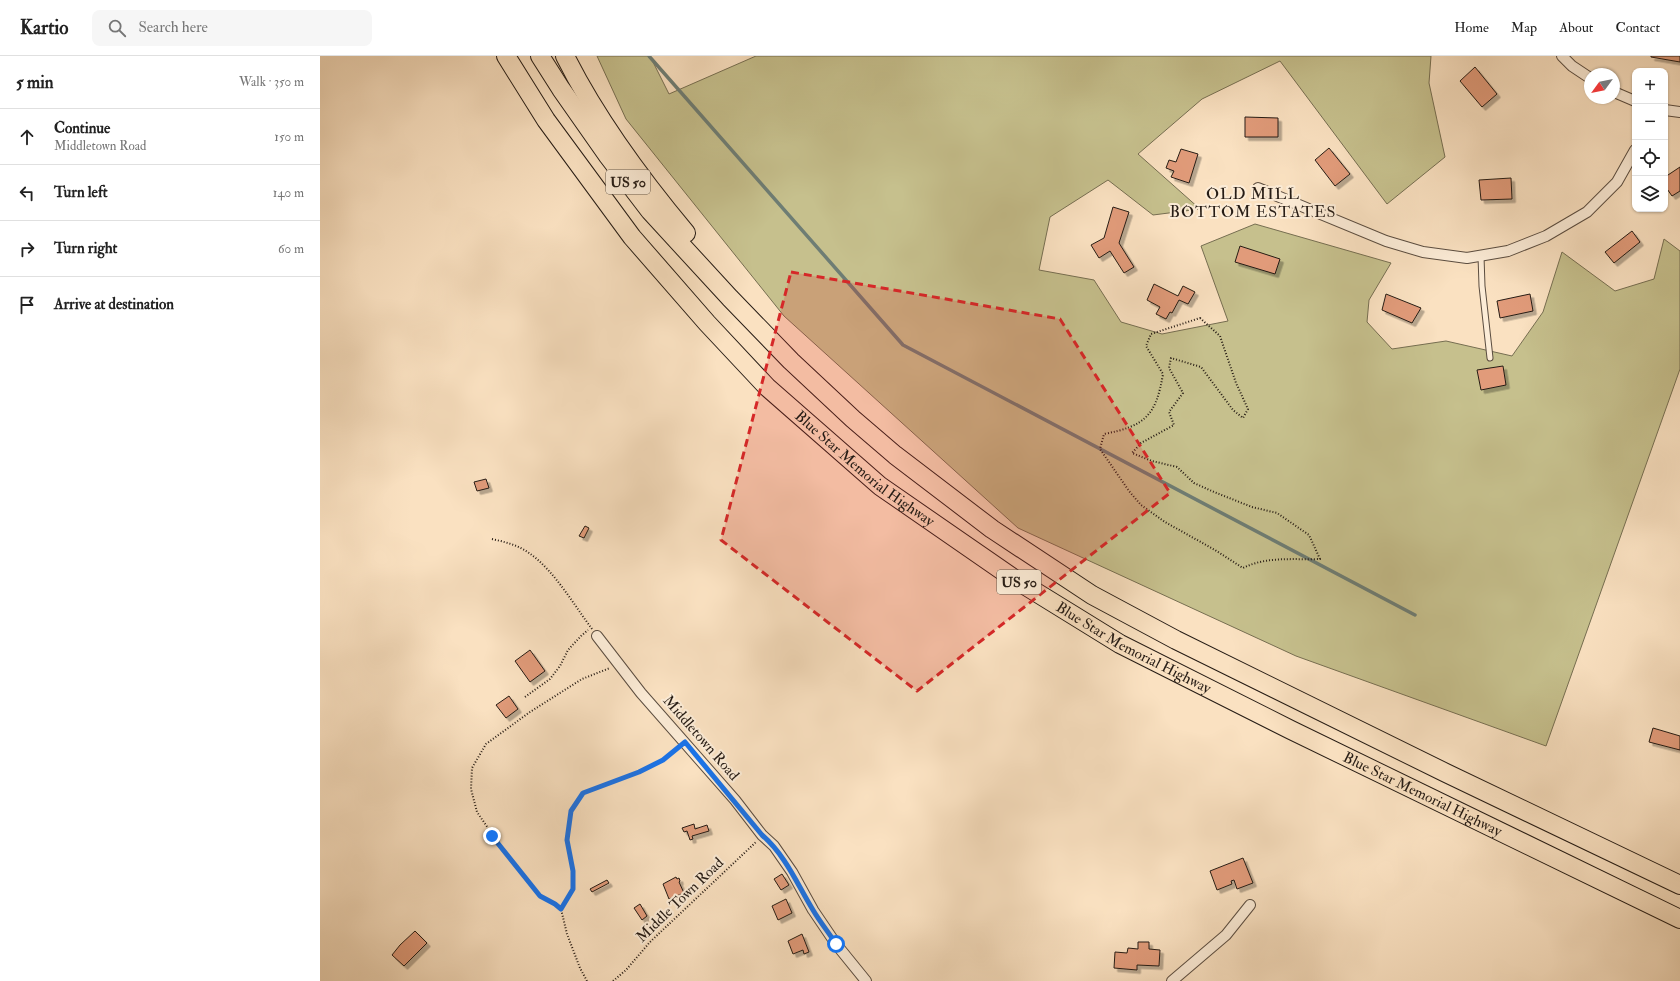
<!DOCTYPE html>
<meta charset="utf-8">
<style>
:root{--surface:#fff;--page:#f6f6f6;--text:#222;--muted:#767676;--line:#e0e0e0}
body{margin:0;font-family:"IM FELL Double Pica",serif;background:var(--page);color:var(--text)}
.controls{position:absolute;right:12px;top:12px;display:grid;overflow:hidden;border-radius:8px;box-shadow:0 1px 3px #0004}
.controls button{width:36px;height:36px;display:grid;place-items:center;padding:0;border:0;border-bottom:1px solid var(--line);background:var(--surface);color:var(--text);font:20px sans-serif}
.compass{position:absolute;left:1264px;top:12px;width:36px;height:36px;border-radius:50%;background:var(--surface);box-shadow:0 1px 3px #0004;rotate:237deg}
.stop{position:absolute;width:12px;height:12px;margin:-9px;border:3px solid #1a73e8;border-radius:50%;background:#fff}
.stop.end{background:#1a73e8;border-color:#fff;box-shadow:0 1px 4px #0008}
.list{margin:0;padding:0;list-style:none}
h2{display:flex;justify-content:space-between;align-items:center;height:52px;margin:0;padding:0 16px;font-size:17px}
h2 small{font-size:13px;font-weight:400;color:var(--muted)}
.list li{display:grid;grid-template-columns:26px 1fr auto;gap:12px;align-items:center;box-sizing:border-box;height:56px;padding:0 16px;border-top:1px solid var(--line)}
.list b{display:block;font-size:15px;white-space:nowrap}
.list p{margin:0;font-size:13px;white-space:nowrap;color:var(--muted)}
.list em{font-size:13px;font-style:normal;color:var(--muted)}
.icon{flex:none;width:22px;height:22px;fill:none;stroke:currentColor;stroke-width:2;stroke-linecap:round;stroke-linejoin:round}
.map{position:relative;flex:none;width:1360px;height:925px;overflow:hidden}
header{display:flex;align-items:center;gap:24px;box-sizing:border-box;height:56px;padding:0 20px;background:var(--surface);border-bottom:1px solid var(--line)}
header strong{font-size:19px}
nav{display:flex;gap:22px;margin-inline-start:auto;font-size:14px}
.search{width:280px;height:36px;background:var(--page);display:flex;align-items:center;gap:10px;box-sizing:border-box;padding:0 14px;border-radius:8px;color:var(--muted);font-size:15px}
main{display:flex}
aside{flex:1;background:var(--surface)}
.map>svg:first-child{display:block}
.green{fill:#c6c08d;stroke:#766e51}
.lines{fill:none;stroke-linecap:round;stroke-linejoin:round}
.stream{stroke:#6e7d74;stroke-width:3.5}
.building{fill:#e19b7a;stroke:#261c15;filter:url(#shadow)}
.lane-casing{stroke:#5b4d40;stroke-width:7}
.street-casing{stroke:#5b4d40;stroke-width:12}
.highway-casing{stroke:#261c15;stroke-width:20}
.path{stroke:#261c15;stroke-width:2;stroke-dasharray:1 2;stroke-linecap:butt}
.lane{stroke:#fcecd7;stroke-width:5}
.street{stroke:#fcecd7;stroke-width:10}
.highway{stroke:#fae1c1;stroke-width:18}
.route{stroke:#1a73e8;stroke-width:5}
.marked{fill:#d62828;fill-opacity:0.2;stroke:#d62828;stroke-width:3;stroke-dasharray:8 5;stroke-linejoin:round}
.labels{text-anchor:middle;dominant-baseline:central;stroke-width:4;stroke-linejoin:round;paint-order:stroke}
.shield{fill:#fcecd7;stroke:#665a4f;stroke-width:1}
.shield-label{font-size:14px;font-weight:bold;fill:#261c15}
.street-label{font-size:15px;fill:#261c15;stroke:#fcecd7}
.neighbourhood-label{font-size:16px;letter-spacing:1px;fill:#261c15;stroke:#fcecd7}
</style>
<header>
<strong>Kartio</strong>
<div class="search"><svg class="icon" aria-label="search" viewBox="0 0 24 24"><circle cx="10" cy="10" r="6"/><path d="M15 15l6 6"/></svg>Search here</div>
<nav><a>Home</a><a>Map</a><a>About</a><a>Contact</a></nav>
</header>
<main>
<aside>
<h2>5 min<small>Walk · 350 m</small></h2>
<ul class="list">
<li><svg class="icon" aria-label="ahead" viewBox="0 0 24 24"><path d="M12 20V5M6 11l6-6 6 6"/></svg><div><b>Continue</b><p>Middletown Road</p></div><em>150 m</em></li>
<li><svg class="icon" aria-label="left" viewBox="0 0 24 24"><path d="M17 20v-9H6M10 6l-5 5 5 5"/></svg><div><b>Turn left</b></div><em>140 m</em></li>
<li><svg class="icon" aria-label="right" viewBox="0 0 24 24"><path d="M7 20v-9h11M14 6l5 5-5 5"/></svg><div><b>Turn right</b></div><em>60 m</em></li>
<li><svg class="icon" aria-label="arrive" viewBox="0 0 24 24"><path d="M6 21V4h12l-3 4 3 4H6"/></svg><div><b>Arrive at destination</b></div></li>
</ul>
</aside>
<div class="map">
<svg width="1360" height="925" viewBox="0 0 1360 925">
<defs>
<filter id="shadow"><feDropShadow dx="3.5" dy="3.5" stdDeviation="0" flood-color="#0004"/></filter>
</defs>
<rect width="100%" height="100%" fill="#fae1c1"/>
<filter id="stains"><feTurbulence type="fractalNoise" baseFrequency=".005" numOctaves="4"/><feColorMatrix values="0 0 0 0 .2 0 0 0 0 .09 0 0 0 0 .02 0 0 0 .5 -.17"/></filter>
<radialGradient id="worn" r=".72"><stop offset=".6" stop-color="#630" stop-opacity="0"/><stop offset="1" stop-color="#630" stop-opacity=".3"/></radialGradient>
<path class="green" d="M277,0H330L349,38L436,0H1111L1109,27L1125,101L1067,148L960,5L882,43L818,98L880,153L833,159L788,124L730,161L719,214L774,224L801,266L842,278L908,265L881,190L935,168L1071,207L1049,244L1047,266L1072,293L1126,285L1192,300L1223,256L1242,196L1295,235L1334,223L1344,183L1360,195V313L1226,690L976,600L698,472L464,260L306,63Z"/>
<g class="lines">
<path class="stream" d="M329,0L583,289L1095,559"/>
</g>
<path class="building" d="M1360,0V6L1331,1V0Z
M1155,11L1177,38L1162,51L1140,25Z
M925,61L958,62V81H925Z
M1009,92L1030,118L1015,130L995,104Z
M861,93L878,98L869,127L851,121L854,115L846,112L849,104L856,106Z
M1360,111V135L1352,140L1345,130V121Z
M1191,122L1192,143L1161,144L1159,124Z
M793,151L809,156L799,187L814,211L804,217L790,195L779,202L771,189L784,182Z
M1312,175L1320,186L1294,207L1285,196Z
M920,190L960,203L955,218L915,206Z
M834,228L858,240L863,230L875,236L868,248L859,244L852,257L850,256L846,263L836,258L840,251L827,244Z
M1066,238L1101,252L1092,267L1062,254Z
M1210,238L1213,255L1180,262L1177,245Z
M1183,310L1186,329L1161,334L1157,314Z
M166,423L169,432L157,435L154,426Z
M265,470L269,472L264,482L259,480Z
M210,594L225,615L210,626L195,605Z
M189,640L198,653L186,662L176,649Z
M1333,672L1360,680V694L1329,686Z
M374,768L375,773L387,769L389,775L372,780L373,783L370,784L367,775L364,776L362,772Z
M923,802L933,827L917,833L914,824L911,825L912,828L897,834L890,815Z
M462,818L469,829L461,834L454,823Z
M356,821L357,823L359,822L360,825L359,826L364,837L349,843L343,828Z
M287,824L289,827L272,836L270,833Z
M466,843L472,857L458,864L452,850Z
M320,848L327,860L322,864L314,852Z
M95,875L107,887L84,910L72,899L80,889Z
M482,878L489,896L484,898L483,894L473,898L468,885Z
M818,886H829V893L840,894L839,910L817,909V914L794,912L795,896L807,897L808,892L818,893Z"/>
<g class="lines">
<g class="lane-casing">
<path id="lane" d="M1161,200L1162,230L1170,302"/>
</g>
<g class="street-casing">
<path id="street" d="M1242,0L1252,10L1270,22
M1294,36L1315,45
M1345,54L1360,56
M938,132L1066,185L1103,196L1147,202L1188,195L1226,180L1267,156L1297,126L1315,94
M277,580L321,637L415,744L442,779L454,790L472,816L493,854L516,888L546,925
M852,925L906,879L930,849"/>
</g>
<g class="highway-casing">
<g id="highway">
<path id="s1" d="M186,0L226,64L312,181L387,267L447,331L560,430L693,522L800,588L971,674L1360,863"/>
<path d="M220,0L241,33L288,100L330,155L410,242L471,305L533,363L575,399L672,473L772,539L856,584L1126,717L1360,829"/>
<path d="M245,0C277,64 320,122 366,177"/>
</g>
</g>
<path class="path" d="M880,262L900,280L916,327L928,353L923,362L913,354L881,311L851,302L849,312L863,337L849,356L854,369L821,387L812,397L832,405L857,411L874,427L894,436L932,451L957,457L989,479L1000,503C973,504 947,500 923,512L895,494L845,466L821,449L809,435L780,393L784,378C825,370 836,360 843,318L826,290L831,278Z
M172,483C185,486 198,489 209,497C234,514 254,549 272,573
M205,641L230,623L240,610L248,594L261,580L268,574
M241,853L253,833V815L247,784L251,755L263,737L319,716L343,704L356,693
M267,925L260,912L247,878L241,853L235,848L220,840L187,800L157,756L151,733L152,712L166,688L210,656L262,623L290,612
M293,925L306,914L330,886L436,786"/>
<use href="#lane" class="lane"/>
<use href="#street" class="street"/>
<use href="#highway" class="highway"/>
</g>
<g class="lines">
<path class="route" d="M172,780L220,840L235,848L241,853L253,833V815L247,784L251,755L263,737L319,716L343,704L365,686L442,779C466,800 477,828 493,854C500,866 509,877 516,888"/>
</g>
<path class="marked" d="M471,216L740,263L850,437L597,635L401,484Z"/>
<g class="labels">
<g class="shield">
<rect x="286" y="114" width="44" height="24" rx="3"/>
<rect x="677" y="514" width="44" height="24" rx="3"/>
</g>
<g class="shield-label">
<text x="308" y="126">US 50</text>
<text x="699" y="526">US 50</text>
</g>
<g class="street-label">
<text stroke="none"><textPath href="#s1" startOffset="550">Blue Star Memorial Highway</textPath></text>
<text stroke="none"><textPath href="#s1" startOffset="874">Blue Star Memorial Highway</textPath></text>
<text transform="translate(381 682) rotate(49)">Middletown Road</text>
<text stroke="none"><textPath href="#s1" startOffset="1198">Blue Star Memorial Highway</textPath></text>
<text transform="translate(360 844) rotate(-44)">Middle Town Road</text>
</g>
<g class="neighbourhood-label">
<text x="933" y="138">OLD MILL<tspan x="933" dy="18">BOTTOM ESTATES</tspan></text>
</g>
</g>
<rect width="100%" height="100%" filter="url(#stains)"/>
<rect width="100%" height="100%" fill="url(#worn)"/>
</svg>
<div class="controls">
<button>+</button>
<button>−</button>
<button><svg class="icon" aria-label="locate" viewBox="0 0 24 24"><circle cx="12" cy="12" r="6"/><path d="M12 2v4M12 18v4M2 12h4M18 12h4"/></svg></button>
<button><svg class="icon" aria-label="layers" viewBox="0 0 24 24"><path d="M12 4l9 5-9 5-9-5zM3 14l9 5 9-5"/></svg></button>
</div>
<svg class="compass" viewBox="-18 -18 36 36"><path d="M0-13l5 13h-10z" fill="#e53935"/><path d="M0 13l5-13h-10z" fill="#767676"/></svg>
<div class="stop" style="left:516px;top:888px"></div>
<div class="stop end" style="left:172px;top:780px"></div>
</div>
</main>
